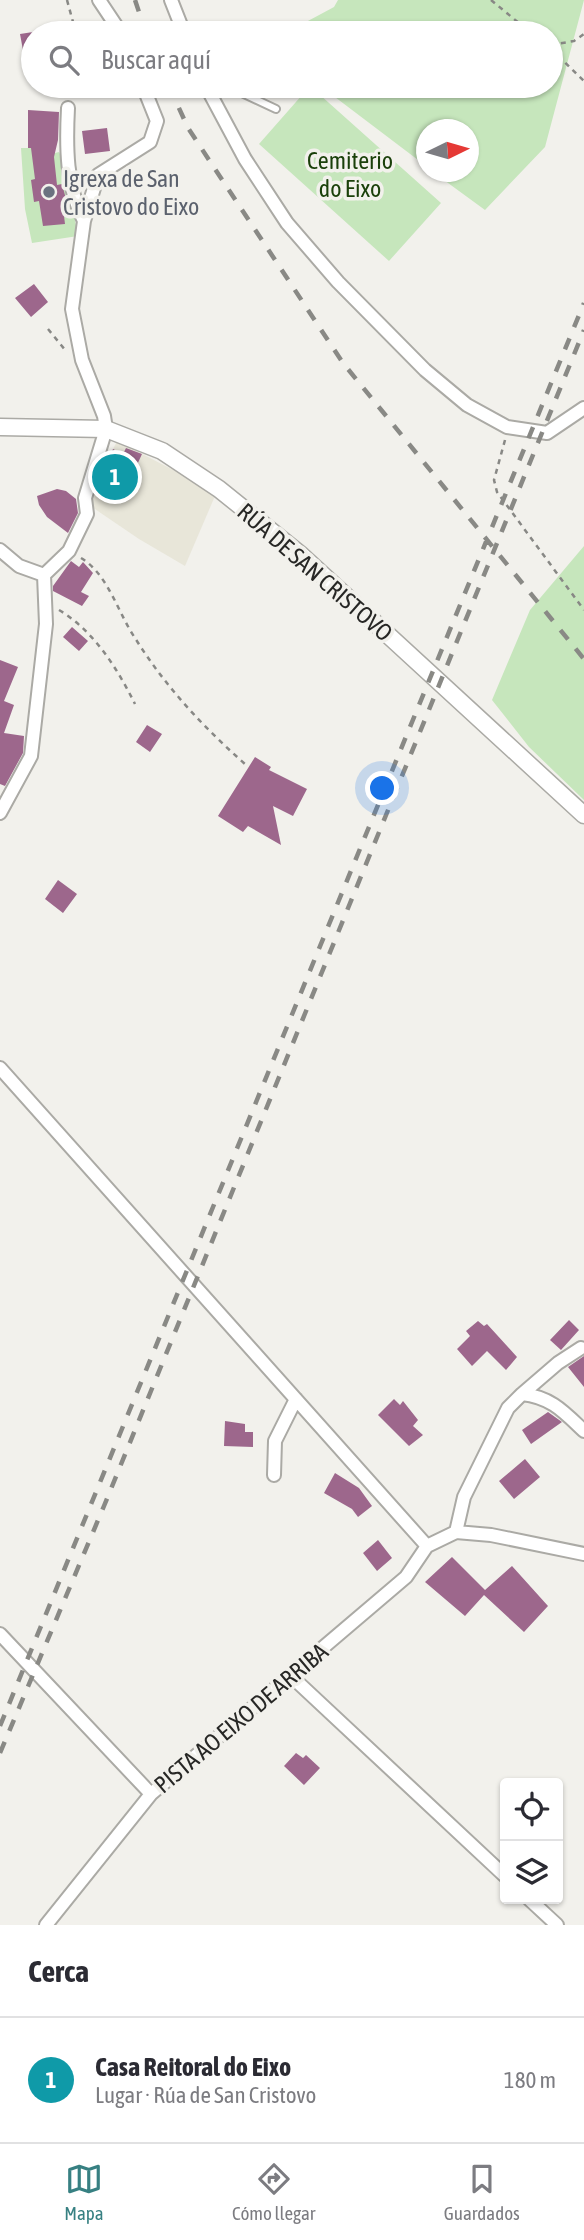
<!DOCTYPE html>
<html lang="es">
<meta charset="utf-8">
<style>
:root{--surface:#fff;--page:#f7f7f7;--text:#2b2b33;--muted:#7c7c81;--line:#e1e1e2;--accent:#378082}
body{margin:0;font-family:"Asap Condensed",sans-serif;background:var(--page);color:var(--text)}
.controls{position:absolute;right:21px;bottom:21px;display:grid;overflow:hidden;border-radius:7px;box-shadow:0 2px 5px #0004}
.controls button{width:63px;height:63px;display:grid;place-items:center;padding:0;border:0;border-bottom:2px solid var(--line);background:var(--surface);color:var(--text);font:35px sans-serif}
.compass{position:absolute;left:416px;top:119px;width:63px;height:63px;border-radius:50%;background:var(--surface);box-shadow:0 2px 5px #0004;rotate:85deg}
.you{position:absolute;left:383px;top:789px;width:24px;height:24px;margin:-18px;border:5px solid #fff;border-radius:50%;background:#1a73e8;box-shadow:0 0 0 10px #1a73e833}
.badge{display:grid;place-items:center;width:46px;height:46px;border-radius:50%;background:var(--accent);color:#fff;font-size:23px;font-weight:700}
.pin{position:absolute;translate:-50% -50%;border:4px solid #fff;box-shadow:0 2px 7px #0006}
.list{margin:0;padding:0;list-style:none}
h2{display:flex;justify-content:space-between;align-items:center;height:91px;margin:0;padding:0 28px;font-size:30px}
h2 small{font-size:23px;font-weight:400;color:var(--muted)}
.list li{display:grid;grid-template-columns:46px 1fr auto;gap:21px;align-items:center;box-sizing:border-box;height:126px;padding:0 28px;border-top:2px solid var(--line)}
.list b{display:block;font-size:26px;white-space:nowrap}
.list p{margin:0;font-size:23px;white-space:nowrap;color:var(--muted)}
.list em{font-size:23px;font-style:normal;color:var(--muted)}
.icon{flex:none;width:38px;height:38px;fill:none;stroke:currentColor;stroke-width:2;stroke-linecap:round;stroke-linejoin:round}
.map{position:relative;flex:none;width:584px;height:1925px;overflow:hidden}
.search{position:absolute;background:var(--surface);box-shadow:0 2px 5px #0004;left:21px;right:21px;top:21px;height:77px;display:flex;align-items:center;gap:18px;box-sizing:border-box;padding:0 24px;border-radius:38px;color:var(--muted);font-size:26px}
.sheet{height:217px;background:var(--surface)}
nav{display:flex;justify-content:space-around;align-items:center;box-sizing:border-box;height:98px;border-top:2px solid var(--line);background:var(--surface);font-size:19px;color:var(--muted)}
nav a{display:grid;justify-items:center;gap:4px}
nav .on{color:var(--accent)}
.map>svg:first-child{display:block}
.built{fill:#e8e6d9}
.green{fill:#c6e6bc}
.building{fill:#9d678c}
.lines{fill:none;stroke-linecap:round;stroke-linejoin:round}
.service-casing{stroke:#abaaa5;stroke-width:10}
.minor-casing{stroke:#abaaa5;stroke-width:16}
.tertiary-casing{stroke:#abaaa5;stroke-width:19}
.path{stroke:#888885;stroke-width:2.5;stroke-dasharray:5 5;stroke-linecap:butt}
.service{stroke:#fff;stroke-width:6}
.minor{stroke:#fff;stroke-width:12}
.tertiary{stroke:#fff;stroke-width:16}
.rail{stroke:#898985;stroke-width:4.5;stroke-dasharray:12 12;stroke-linecap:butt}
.worship-dot{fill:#6b7280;stroke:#f2f1ec;stroke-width:2.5}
.labels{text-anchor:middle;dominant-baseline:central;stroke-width:7;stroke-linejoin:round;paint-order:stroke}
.park-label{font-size:24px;fill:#1a400a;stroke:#f2f1ec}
.worship-label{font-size:24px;fill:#5b616d;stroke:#f2f1ec;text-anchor:start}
.street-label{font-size:24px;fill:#272725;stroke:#f2f1ec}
</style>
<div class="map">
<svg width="584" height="1925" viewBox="0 0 584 1925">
<rect width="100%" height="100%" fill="#f2f1ec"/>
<path class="built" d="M117,441L181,474L215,496L185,566L139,539L89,505L94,488Z"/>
<path class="green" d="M338,0H584L545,147L485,210L433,172H468V130H426V166L327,91L324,86H551V33H295L293,29L334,7Z
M310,86L441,203L389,261L259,144Z
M21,148H44L55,153L59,152L64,162L78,236L32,243L25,209Z
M584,546V800L529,747L492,700L530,610Z"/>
<path class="building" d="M33,32V72H27L20,34Z
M28,110L59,112L58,140L54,157L57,185L62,184L66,199L62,200L65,224L43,226L39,201L34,202L31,180L35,179L31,148H28Z
M107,128L110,151L85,154L82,131Z
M34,284L48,302L31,317L15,298Z
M126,448L142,454L120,502L97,490L113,449L123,454Z
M57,489L66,491L76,499L78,513L68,533L47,517L39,505L37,496Z
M71,561L79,567L83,562L93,573L81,592L89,596L82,606L53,591V586Z
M72,627L88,641L79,651L63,637Z
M0,660L18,667L4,701L14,705L4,733L24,736L23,753L5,786L0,784Z
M147,725L162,734L150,752L136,742Z
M255,757L271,767L269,770L307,789L293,816L273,806L281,845L248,826L243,832L218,816Z
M58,880L77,894L63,913L45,899Z
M569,1320L579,1330L561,1350L550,1340Z
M478,1321L484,1326L487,1324L517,1357L506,1370L487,1351L472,1366L457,1349L470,1336L466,1331Z
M584,1356V1387L568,1367Z
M394,1399L400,1405L403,1401L418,1420L413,1426L423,1435L409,1446L378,1415Z
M548,1412L562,1422L531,1444L522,1430Z
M225,1421L245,1424V1432H253V1447L224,1446Z
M525,1459L540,1477L514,1499L499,1481Z
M335,1473L359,1488L372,1506L358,1517L352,1509L324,1493Z
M378,1540L392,1558L377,1571L363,1553Z
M452,1557L485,1590L512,1566L548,1606L524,1632L484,1595L465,1616L425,1582Z
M296,1753L303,1758L306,1755L320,1768L304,1785L284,1766Z"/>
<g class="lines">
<g class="service-casing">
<path id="service" d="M227,86L276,109"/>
</g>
<g class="minor-casing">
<path id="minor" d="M99,0L121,33
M171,0L184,33
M206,86L245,159L287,223L338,282L425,370L467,405L507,427L547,433L584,408
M68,108C66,146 66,187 84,221
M0,550L19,566L44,575
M0,813L31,756L46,624L44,575L69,551L87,514L85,498L106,429L104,416L82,360L72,309L84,221L98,175L150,142L157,121L143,86
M0,1068L427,1546
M522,1394L558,1363L581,1348
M274,1475L275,1441L296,1399
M456,1532L464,1497L508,1408L522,1394C551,1397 564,1412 584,1431
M456,1532L491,1535L584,1554
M0,1634L151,1794
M291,1676L505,1876
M529,1899L557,1925
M46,1925L151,1794L406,1577L427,1546L456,1532"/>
</g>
<g class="tertiary-casing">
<path id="tertiary" d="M0,427L106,429L162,451L219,489L301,555L584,815"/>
</g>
<path class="path" d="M67,0L76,33
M491,0L531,33
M551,45L574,41L584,34
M551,49L584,81
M74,96L77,86
M101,213L109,215
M48,329L66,351
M505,440L494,480L497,492L584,610
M81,558C108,574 118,613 135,638C165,686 203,727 245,764
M59,610C94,631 117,668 135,704"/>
<use href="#service" class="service"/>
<use href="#minor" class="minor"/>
<use href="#tertiary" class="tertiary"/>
<path class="rail" d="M135,0L146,33
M169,86L188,128L343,363L584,659
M0,1726L584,303
M0,1753L104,1506L584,330"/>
</g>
<circle class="worship-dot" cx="49" cy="192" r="7"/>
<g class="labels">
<g class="park-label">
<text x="350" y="160">Cemiterio<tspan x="350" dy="28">do Eixo</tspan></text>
</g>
<g class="worship-label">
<text x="63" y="178">Igrexa de San<tspan x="63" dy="28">Cristovo do Eixo</tspan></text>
</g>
<g class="street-label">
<text transform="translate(315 572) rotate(41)">RÚA DE SAN CRISTOVO</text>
<text transform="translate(241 1718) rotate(-40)">PISTA AO EIXO DE ARRIBA</text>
</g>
</g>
</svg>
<div class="controls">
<button><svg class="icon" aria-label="locate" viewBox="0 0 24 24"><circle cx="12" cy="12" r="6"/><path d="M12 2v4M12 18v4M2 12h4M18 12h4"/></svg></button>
<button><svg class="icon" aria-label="layers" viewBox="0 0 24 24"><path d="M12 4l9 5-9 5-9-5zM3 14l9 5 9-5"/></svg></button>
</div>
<svg class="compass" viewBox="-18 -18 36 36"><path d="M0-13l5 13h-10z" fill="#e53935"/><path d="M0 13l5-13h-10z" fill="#7c7c81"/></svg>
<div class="you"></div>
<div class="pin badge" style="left:115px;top:477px;background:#0f9aa8">1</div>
<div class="search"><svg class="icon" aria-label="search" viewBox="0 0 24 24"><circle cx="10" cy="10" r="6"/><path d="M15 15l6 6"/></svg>Buscar aquí</div>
</div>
<section class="sheet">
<h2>Cerca<small></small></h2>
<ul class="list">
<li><span class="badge" style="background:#0f9aa8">1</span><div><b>Casa Reitoral do Eixo</b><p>Lugar · Rúa de San Cristovo</p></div><em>180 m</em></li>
</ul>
</section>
<nav>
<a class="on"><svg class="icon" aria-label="map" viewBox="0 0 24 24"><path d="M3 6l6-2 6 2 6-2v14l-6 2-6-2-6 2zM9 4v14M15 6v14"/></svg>Mapa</a>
<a><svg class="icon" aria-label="directions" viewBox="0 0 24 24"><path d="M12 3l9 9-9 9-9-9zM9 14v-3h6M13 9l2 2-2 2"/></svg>Cómo llegar</a>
<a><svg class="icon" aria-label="saved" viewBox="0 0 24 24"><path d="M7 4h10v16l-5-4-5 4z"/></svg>Guardados</a>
</nav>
